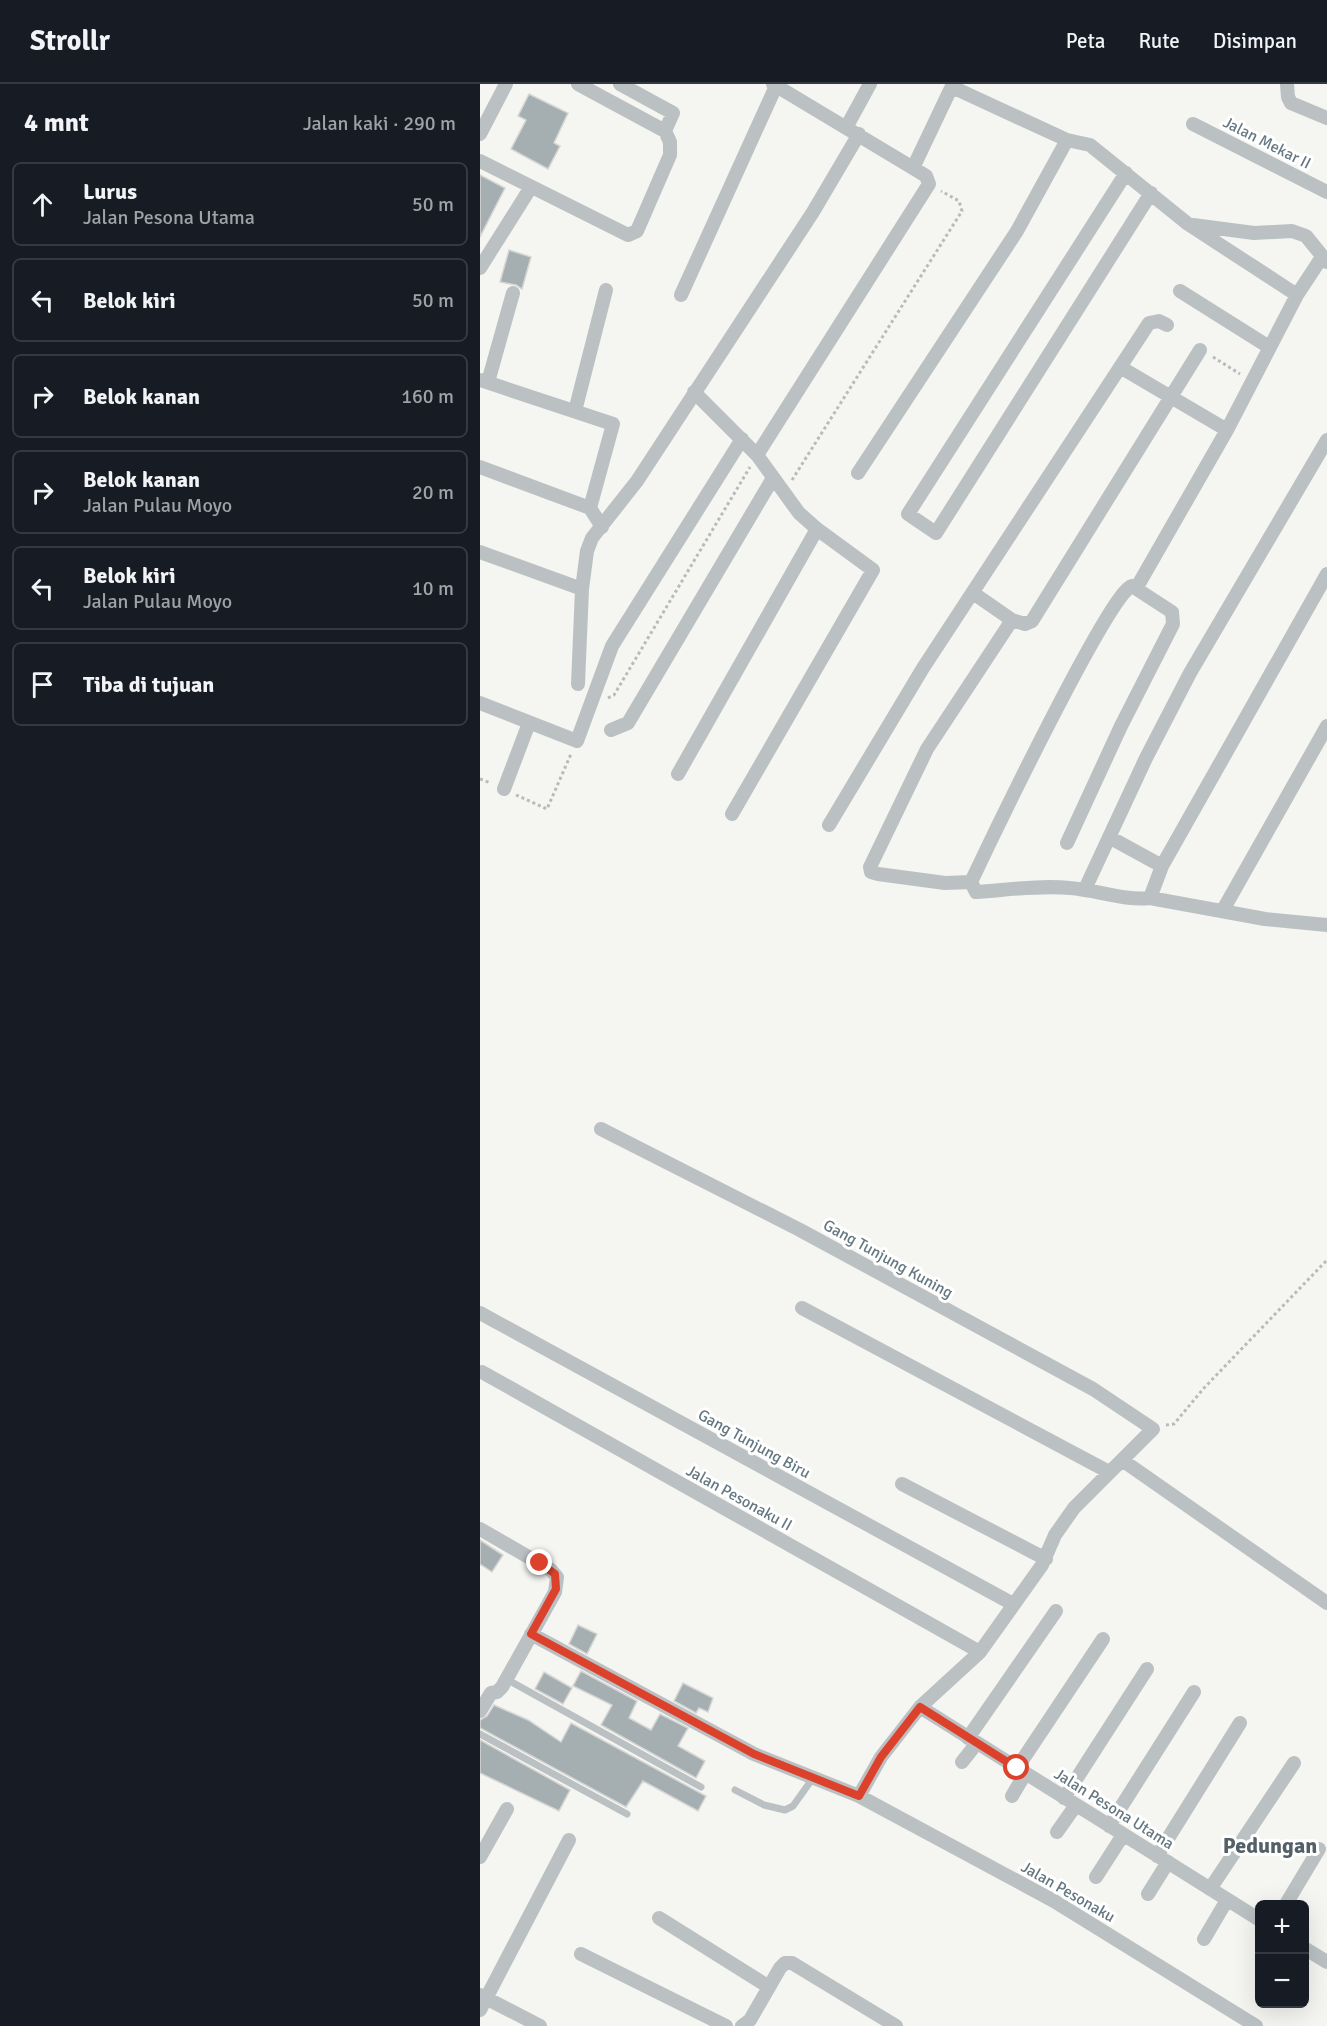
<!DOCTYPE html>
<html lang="id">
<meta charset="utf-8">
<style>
:root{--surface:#171b24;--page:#20242c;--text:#f1f3f6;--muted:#9ea1a6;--line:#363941}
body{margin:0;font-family:Signika,sans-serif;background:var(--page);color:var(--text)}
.controls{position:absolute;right:18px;bottom:18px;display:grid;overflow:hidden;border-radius:9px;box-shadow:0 6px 24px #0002}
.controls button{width:54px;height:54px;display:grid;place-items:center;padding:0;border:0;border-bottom:2px solid var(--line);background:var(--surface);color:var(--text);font:30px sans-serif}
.stop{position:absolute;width:18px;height:18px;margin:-14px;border:4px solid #dc422b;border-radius:50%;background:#fff}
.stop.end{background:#dc422b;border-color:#fff;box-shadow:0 2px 6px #0008}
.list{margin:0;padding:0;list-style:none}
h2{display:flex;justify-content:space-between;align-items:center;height:78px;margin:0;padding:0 24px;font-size:26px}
h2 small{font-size:20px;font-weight:400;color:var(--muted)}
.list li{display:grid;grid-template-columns:39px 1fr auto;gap:18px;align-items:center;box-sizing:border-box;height:84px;margin:0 12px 12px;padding:0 12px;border:2px solid var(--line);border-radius:9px}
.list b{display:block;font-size:22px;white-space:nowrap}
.list p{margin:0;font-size:20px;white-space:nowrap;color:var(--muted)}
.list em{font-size:20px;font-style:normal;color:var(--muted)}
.icon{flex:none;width:33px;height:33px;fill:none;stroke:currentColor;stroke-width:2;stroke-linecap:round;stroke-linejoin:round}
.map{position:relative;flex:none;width:847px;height:1942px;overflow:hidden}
header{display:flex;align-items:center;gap:36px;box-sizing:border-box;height:84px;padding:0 30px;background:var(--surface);border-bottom:2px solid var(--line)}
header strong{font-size:28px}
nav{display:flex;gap:33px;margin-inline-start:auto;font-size:21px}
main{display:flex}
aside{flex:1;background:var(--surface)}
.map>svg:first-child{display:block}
.building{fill:#a5afb2;stroke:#d6d6d4;stroke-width:1.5}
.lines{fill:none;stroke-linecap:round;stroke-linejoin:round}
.path{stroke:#b8bbbd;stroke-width:3;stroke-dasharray:3 3;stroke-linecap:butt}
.service{stroke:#bbc1c3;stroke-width:7}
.minor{stroke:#bbc1c3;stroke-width:14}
.route{stroke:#dc422b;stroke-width:8}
.labels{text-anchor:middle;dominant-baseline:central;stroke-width:6;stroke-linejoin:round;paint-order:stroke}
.street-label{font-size:16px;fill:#657881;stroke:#fff}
.district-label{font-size:22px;font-weight:bold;fill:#536067;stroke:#fff}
</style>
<header>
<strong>Strollr</strong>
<nav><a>Peta</a><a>Rute</a><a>Disimpan</a></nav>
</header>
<main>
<aside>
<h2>4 mnt<small>Jalan kaki · 290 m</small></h2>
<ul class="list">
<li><svg class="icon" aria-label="ahead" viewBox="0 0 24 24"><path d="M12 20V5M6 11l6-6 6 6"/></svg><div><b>Lurus</b><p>Jalan Pesona Utama</p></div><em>50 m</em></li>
<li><svg class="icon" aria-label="left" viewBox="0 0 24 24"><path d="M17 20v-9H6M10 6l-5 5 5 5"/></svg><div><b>Belok kiri</b></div><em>50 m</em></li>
<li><svg class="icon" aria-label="right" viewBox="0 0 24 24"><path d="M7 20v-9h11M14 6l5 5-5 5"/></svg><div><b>Belok kanan</b></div><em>160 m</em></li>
<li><svg class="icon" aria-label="right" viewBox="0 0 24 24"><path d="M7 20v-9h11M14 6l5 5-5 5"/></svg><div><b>Belok kanan</b><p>Jalan Pulau Moyo</p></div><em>20 m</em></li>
<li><svg class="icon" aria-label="left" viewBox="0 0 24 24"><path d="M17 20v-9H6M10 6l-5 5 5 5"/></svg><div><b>Belok kiri</b><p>Jalan Pulau Moyo</p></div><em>10 m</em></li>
<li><svg class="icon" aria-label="arrive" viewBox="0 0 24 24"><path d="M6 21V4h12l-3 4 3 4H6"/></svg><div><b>Tiba di tujuan</b></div></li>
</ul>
</aside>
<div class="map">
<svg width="847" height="1942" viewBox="0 0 847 1942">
<rect width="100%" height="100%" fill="#f5f5f1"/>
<path class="building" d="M49,10L88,29L74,59L80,62L68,85L31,65L46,36L38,32Z
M0,91L25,104L0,153Z
M29,166L51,173L42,205L36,201L20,198Z
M0,1456L23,1471L12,1488L0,1480Z
M98,1541L117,1550L107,1570L89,1560Z
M101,1587L157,1617L149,1634L171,1646L180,1630L208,1644L198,1662L225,1677L216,1694L121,1641L132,1621L93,1602Z
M64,1588L92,1604L83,1620L55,1605Z
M203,1599L233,1614L228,1628L219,1624L216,1629L194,1617Z
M14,1621L48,1636L81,1658L91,1639L226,1712L218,1727L163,1697L146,1723L0,1644V1636L7,1632Z
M0,1656L90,1706L79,1727L0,1689Z"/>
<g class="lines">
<path class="path" d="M733,273L760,290
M312,396L482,127L479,117L461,107
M128,614L134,611L270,383
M0,695L11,699
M36,711L67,725L91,670
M686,1341L694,1340L724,1304L847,1176"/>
<path class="service" d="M26,1595L221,1703
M0,1650L147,1730
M255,1706L284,1721L305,1726L313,1722L333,1694"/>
<path class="minor" d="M140,0L193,29L185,47
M807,0L808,13L811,19L847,34
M472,3L587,56L610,61L708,140L817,211
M713,40L847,108
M367,42L390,0
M0,50L26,0
M0,77L148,151L157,147L190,71V58L185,47L98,0
M433,84L473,0
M646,89L428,430L456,449L671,109
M713,141L774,149L812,147L826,152L847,178
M0,184L51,103
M700,207L789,263
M201,211L296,2
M640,283L747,346
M0,296L133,340L110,424
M8,298L33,209
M214,308L277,371L319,429L337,445L393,486L252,730
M95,327L126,206
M277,371L449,100L446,92L433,84L293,0
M0,383L110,424L122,443
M378,389L537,147L587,56
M0,468L102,505
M657,503L747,346L817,211L842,173
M493,509L532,536L545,540L552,537L720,266
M98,600L102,505L107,467L112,454L157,397L333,128L379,50
M0,619L97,657L132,562L262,355
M131,646L148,639L293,394
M198,690L337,445
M24,705L49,639
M349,741L443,584L669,239L679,237L687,241
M629,753L682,782
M587,759L641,642L693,540L692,528L652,502C631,505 508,762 491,798L496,808C527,806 559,801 590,804C617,806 644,817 670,814L785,835L847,841
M491,798L465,799L398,790L391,788L390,783L447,665L532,536
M605,805L666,674L710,589L847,356
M670,814L682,782L847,490
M743,826L847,642
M121,1045L320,1146L613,1305L673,1345L594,1424L575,1451L562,1481L500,1568L440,1623L401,1673L379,1712
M322,1224L629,1388
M0,1229L533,1520
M2,1288L500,1568
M642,1376L847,1519
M422,1400L566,1475
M0,1445L71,1486L77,1493L75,1508L22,1603L17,1608L11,1609
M51,1550L274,1670L379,1712L574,1817L776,1942
M440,1623L780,1836
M0,1627L11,1609
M488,1654L576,1527
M482,1678L497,1659
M537,1684L623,1555
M532,1712L545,1690
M584,1714L667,1585
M629,1742L714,1608
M577,1748L596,1721
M677,1772L760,1639
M0,1773L27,1725
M616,1793L643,1751
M730,1805L814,1679
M668,1810L688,1778
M806,1820L839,1765
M179,1834L289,1903
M724,1855L747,1816
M824,1864L847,1878
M101,1870L246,1942
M0,1911L60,1942
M0,1926L89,1756
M262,1942L270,1936L300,1884L305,1879H312L416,1942"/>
</g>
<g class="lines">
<path class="route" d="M60,1479L75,1490L76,1505L51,1550L274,1670L379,1712L401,1673L440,1623L537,1684"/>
</g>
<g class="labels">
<g class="street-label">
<text transform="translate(787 59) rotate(27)">Jalan Mekar II</text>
<text transform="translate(408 1175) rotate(29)">Gang Tunjung Kuning</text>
<text transform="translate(274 1360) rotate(29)">Gang Tunjung Biru</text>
<text transform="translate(259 1414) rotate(29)">Jalan Pesonaku II</text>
<text transform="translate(634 1725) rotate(32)">Jalan Pesona Utama</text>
<text transform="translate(588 1808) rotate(30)">Jalan Pesonaku</text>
</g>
<g class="district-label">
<text x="790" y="1761">Pedungan</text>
</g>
</g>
</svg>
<div class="controls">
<button>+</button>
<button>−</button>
</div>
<div class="stop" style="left:537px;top:1684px"></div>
<div class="stop end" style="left:60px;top:1479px"></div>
</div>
</main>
